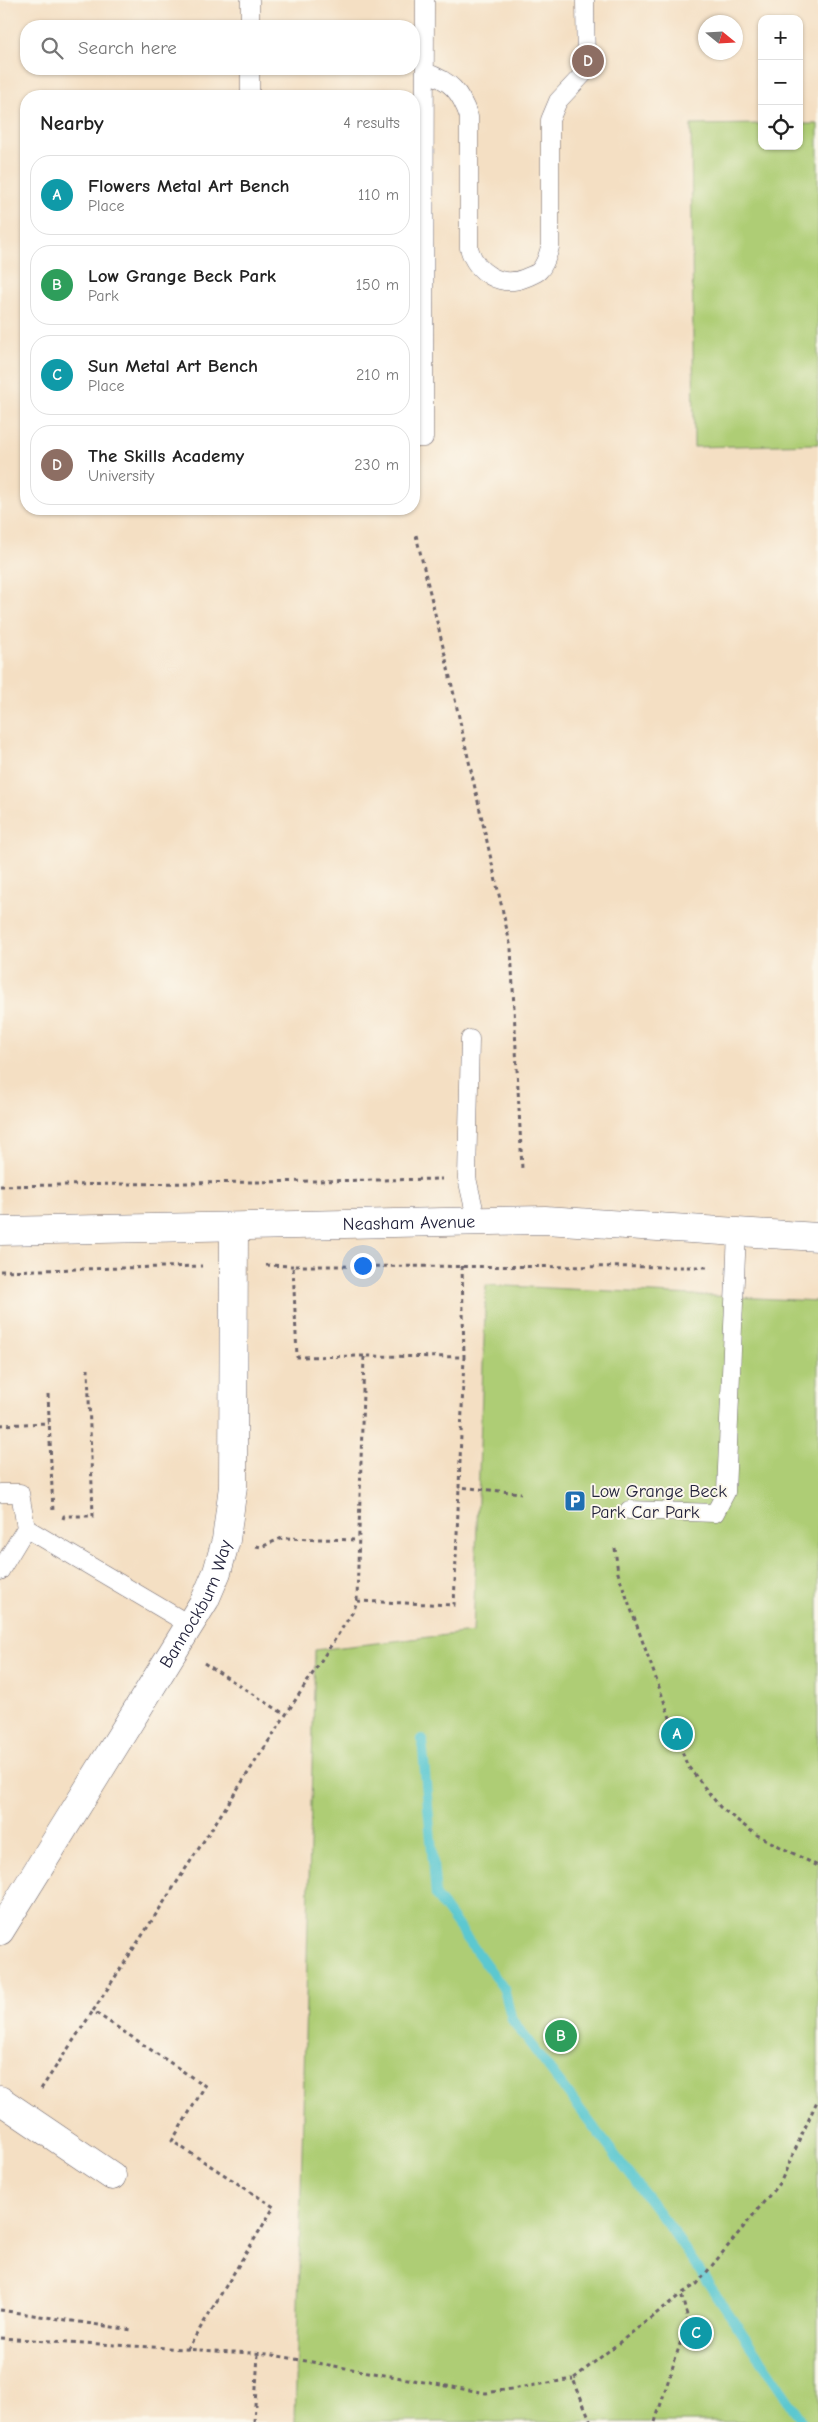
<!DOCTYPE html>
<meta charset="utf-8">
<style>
:root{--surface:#fff;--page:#f2f2f2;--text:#222;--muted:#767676;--line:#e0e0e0;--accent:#1f6fb2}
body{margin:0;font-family:"Comic Neue",sans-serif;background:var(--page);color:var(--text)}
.controls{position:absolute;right:15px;top:15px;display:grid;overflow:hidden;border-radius:10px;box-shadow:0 1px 4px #0004}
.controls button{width:45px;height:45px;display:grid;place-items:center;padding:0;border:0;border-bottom:1px solid var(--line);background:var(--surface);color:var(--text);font:25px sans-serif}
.compass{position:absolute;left:698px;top:15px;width:45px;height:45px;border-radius:50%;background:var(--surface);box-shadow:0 1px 4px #0004;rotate:108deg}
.you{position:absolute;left:362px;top:1265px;width:18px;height:18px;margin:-12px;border:4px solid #fff;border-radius:50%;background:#1a73e8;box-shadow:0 0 0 8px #1a73e833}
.badge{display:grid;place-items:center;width:32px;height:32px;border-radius:50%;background:var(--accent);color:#fff;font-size:16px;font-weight:700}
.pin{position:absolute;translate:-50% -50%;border:2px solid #fff;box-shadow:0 1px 5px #0006}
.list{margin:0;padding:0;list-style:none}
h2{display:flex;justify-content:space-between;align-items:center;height:65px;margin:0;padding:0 20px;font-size:21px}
h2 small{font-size:16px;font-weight:400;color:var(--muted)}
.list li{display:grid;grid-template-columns:32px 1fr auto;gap:15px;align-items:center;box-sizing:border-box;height:80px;margin:0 10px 10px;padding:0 10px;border:1px solid var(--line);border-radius:20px}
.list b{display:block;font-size:19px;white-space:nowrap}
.list p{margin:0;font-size:16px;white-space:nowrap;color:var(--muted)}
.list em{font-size:16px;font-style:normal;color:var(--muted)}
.icon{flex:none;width:28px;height:28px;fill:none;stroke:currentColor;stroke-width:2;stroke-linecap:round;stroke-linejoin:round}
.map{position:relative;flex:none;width:818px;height:2422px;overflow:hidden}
.search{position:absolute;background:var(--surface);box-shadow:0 1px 4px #0004;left:20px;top:20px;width:400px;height:55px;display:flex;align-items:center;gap:12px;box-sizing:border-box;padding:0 18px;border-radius:20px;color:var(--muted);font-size:19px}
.panel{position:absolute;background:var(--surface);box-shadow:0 1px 4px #0004;left:20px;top:90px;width:400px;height:425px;border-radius:20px}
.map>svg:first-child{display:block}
.green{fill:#aecd75;stroke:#687858}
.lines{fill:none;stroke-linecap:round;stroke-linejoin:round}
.stream{stroke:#5bc8d0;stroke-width:10}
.service-casing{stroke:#6c646b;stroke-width:19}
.minor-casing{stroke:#6c646b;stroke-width:29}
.path{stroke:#6c646b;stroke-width:3;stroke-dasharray:4 4;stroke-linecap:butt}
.service{stroke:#fff;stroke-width:18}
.minor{stroke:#fff;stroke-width:28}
.labels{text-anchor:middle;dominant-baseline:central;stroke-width:4;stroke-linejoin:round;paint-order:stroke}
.street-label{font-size:18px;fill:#22223b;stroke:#fbf7ec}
.poi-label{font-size:18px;fill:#22223b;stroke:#fbf7ec;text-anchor:start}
</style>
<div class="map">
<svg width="818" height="2422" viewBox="0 0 818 2422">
<rect width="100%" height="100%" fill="#fbf7ec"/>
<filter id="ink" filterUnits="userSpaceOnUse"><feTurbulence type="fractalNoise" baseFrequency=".02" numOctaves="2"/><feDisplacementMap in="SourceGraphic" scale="10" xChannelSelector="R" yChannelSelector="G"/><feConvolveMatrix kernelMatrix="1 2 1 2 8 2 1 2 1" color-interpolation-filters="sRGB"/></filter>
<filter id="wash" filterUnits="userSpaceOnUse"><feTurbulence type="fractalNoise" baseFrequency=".0096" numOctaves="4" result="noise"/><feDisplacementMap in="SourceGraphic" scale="20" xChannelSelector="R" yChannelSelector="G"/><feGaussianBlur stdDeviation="1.12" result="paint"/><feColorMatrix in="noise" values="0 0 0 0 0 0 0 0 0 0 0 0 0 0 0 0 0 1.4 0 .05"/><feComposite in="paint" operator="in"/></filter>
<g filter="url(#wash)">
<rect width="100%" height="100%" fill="#f4dfc3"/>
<path class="green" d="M762,124V146H799V124H818V444L694,447L691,125Z
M486,1285L818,1301V2422H295L315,1650L473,1632Z"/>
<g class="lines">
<path class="stream" d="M422,1739L436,1896L504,1989L512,2020L669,2226L803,2422"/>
</g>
</g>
<g filter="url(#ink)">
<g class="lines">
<g class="service-casing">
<path id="service" d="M250,0V26
M250,69V96
M425,72C451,81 460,91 469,117V248C476,273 501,288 525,278C529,276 536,274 539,271C545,265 548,255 550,247V120L558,101L586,71L585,0
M414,438H424L425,0
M470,1039L467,1178L477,1222
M0,1493H20L26,1528L0,1571
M629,1510L715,1513L726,1492L737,1232
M26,1528L190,1625"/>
</g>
<g class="minor-casing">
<g id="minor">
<path id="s1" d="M0,1231L545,1220L818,1237"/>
<path id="s2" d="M0,1931L205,1600L217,1572L226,1540L233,1486L234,1228"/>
<path d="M0,2100L112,2176"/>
</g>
</g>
<path class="path" d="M416,535L445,655L511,948L522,1169
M0,1186L442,1179
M266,1265L293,1266
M462,1266L464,1357
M0,1271L202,1266
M364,1356L297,1357L293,1266L710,1267
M48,1394L53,1512
M0,1425L49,1423
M63,1519L64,1516H93L88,1369
M256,1546L261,1547L282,1538L358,1540
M615,1548L618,1573L687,1765L720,1807L755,1834L818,1866
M357,1601L454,1605L459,1487
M204,1663L286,1715
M41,2089L93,2011
M0,2310L132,2330
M0,2338L267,2354L486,2393L573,2379
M187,2350L274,2207L172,2141L205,2086L93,2011L354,1610L357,1601L364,1356L464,1357L459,1487L521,1493
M254,2422L258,2354
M591,2422L573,2379L681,2294
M655,2422L688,2319L681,2294L697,2284L781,2181L818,2099"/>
<use href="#service" class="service"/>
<use href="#minor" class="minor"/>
</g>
</g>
<defs>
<g id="parking-square" transform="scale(1.125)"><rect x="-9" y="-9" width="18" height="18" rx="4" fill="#1f6fb2" stroke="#fbf7ec"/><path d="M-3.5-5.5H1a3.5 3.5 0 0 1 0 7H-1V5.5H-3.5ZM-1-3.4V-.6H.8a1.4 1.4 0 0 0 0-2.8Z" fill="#fff"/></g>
</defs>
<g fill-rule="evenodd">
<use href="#parking-square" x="575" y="1501"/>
</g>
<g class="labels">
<g class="street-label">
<text stroke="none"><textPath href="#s1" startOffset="409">Neasham Avenue</textPath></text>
<text stroke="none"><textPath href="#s2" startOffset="382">Bannockburn Way</textPath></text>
</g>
<g class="poi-label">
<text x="591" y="1491">Low Grange Beck<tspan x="591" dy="21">Park Car Park</tspan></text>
</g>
</g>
</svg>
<div class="controls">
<button>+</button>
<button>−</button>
<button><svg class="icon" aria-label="locate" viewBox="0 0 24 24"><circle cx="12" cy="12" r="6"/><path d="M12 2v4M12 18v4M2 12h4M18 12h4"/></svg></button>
</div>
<svg class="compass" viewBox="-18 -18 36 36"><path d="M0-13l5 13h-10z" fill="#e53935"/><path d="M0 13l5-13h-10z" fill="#767676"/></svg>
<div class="you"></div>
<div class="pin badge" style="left:677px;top:1734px;background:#0f9aa8">A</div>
<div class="pin badge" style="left:561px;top:2036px;background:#2e9e5b">B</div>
<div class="pin badge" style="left:696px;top:2333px;background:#0f9aa8">C</div>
<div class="pin badge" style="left:588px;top:61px;background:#8d6e63">D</div>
<div class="search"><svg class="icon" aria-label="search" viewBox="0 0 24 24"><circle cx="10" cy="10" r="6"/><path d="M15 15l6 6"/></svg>Search here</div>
<section class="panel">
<h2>Nearby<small>4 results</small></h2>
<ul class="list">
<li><span class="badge" style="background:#0f9aa8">A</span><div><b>Flowers Metal Art Bench</b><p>Place</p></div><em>110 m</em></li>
<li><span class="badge" style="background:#2e9e5b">B</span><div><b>Low Grange Beck Park</b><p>Park</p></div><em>150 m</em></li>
<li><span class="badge" style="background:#0f9aa8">C</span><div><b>Sun Metal Art Bench</b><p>Place</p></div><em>210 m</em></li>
<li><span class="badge" style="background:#8d6e63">D</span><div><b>The Skills Academy</b><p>University</p></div><em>230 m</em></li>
</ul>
</section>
</div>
